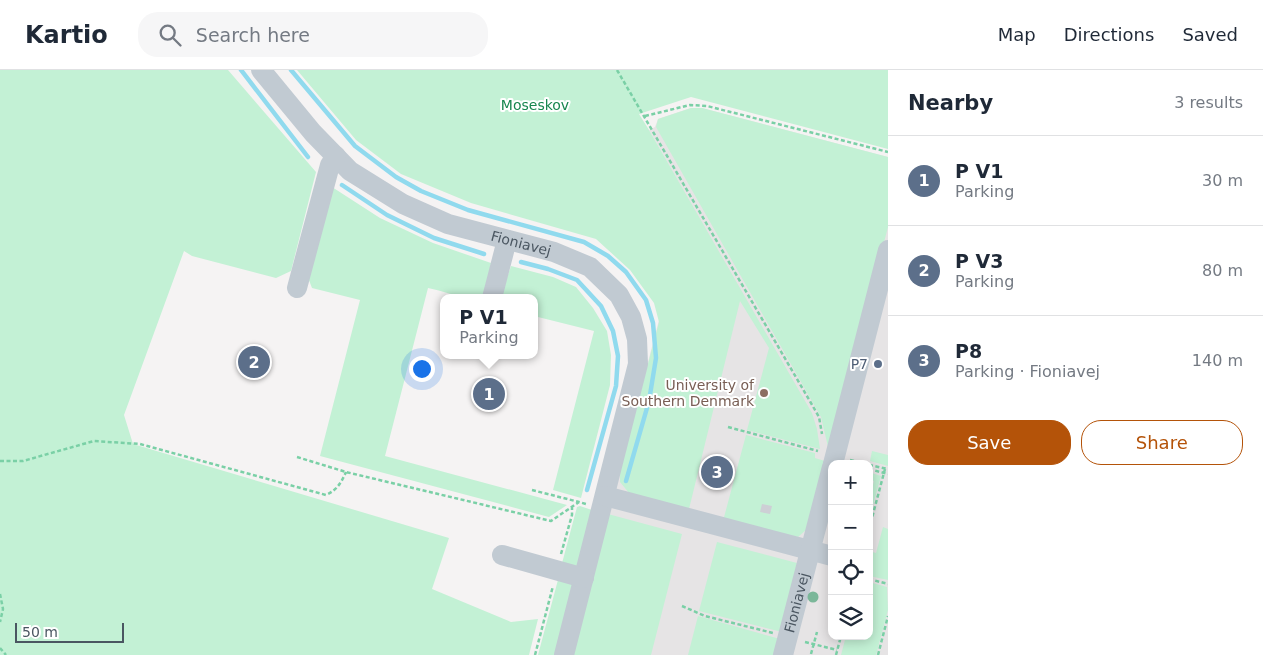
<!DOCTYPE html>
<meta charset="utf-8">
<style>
:root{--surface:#fff;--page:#f6f6f7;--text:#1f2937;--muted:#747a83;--line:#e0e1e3;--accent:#b45309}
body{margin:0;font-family:"DejaVu Sans",sans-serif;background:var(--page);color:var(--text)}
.controls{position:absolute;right:15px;bottom:15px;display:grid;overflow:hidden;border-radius:10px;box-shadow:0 2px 12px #0003}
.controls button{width:45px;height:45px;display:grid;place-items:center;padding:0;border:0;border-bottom:1px solid var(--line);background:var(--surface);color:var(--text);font:25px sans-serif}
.scale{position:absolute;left:15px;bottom:12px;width:109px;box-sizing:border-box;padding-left:5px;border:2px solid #4a5661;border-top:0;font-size:14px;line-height:18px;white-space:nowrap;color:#4a5661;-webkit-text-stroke:4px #fff;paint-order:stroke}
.you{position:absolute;left:421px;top:298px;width:18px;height:18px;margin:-12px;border:4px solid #fff;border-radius:50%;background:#1a73e8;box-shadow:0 0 0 8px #1a73e833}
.badge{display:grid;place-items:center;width:32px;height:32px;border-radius:50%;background:var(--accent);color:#fff;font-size:16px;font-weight:700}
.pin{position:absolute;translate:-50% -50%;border:2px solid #fff;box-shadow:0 1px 5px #0006}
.popup{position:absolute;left:440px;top:224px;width:98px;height:65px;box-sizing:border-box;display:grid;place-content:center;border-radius:10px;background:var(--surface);filter:drop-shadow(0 1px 4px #0005);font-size:16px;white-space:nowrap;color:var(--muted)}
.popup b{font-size:19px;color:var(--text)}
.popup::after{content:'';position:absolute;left:50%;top:100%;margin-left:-10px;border:10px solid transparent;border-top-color:var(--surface)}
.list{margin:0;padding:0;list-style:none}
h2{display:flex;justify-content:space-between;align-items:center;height:65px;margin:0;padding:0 20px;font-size:21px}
h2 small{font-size:16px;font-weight:400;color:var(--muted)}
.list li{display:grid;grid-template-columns:32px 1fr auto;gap:15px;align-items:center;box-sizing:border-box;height:90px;padding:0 20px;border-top:1px solid var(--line)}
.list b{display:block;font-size:19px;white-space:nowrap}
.list p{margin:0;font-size:16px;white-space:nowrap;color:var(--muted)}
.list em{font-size:16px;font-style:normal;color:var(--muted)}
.actions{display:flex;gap:10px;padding:15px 20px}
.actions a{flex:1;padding:11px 0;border:1px solid var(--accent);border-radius:20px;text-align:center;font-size:18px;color:var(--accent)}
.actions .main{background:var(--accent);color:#fff}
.icon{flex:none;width:28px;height:28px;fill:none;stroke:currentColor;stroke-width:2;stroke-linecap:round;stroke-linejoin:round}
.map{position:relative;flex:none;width:888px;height:585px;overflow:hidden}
header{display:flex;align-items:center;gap:30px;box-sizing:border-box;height:70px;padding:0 25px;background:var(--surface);border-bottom:1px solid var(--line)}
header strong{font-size:24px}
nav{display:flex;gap:28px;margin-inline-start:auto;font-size:18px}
.search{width:350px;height:45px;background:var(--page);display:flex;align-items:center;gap:12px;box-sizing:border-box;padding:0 18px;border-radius:20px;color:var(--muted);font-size:19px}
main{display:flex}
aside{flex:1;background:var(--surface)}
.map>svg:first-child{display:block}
.education{fill:#e6e4e5;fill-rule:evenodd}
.green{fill:#c3f1d5}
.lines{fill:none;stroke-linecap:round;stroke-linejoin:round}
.stream{stroke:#90daee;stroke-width:4.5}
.building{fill:#cdcfd5}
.path{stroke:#7ad0a6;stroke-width:2.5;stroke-dasharray:4 2.5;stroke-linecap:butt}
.minor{stroke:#c1cad2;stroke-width:20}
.tree{fill:#7bb799}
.service-dot{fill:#5c6f8a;stroke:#fff;stroke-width:2}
.education-dot{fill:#8d6e63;stroke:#fff;stroke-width:2}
.labels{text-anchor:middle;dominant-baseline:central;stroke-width:4;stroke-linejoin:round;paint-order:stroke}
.park-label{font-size:14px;fill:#17864f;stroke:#fff}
.street-label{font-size:14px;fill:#4a5661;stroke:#fff}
.service-label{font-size:14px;fill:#4e5e75;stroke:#fff;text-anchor:end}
.education-label{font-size:14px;fill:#785e54;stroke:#fff;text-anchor:end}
</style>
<header>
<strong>Kartio</strong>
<div class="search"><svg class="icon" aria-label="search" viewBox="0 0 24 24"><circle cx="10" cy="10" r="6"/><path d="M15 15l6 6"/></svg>Search here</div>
<nav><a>Map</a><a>Directions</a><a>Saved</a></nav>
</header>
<main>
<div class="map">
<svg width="888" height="585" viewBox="0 0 888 585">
<rect width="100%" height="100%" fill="#f5f3f3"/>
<path class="education" d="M691,38H702L888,87V585H571L690,132L649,60L655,57L658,49ZM832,394H869V566H832Z"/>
<path class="green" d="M0,0H228L316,102L291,201L276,208L192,186L184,181L124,345L133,374L449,468L432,519L511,552L538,549L529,585H0Z
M297,0H888V79L691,27L639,44L649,60L812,343L817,359L820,379L747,360L769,278L740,231L689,439L629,423L620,412V400L659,252L654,233L630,200L596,169L471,133L401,104L356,70Z
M691,38H702L888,87V157L829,381L821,347L656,57L658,49Z
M332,117L380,148L433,173L491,193L486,223C466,233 449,222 428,218L385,386L567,435L549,447L320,386L360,230L312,218L307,205Z
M511,196L553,207L576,217L593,238L607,261L611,285L610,315L581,428L553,420L594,261L534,246V228H503L501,225Z
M746,365L815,383V388L825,391L806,460L798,467L723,451Z
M872,381L888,385V396L870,391Z
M869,402L881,406L869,450V430L874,411L869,410Z
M580,436L592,440L576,501L561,497L577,437Z
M608,444L682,464L651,585H571Z
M883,457L888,459V510L869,506V481L876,483Z
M717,472L797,493L782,562L699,541Z
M559,506L573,511L555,585H538Z
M869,512L887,517L888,540L876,585H841L846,566H869Z
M698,546L780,569L776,585H688Z"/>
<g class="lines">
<path class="stream" d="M241,0L308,87
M291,0L355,76L396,107L421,121L468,140L584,172L608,186L626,202L646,230L653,253L656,288L649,331L626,411
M342,115L387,145L434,168L484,184
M521,192L548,199L577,210L601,236L613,261L618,286L616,316L587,420"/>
</g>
<path class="building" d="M762,434L772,436L770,444L760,442Z"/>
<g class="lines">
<path class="path" d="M617,0L811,333L819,347L822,364
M645,46L690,35L707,36L888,82
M728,357L818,381
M297,387L346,402L551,451L579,432L586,434
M850,390L866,394
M0,391H23L94,371L140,374L326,425C337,420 341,413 346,402
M869,395L888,399
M869,399L888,404
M532,420L579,432
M869,459L885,399
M561,484L572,445V437
M869,509L888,514
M0,524L3,539L0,552
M682,536L705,546L773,563
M805,572L837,580
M0,578L6,585
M811,584L817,562
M535,585L553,516
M836,585L841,566
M878,585L888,546"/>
<g class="minor">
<path id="s1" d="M261,0L313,63L350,101L403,134L448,154L554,182L590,197L619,225L631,247L637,269L638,294L564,585"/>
<path d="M297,218L330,95L336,86"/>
<path d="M492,228L507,170"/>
<path d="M833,394L888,180"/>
<path d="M605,426L832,486"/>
<path d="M502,485L584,508"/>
<path id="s2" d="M783,585L832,397"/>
</g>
</g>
<circle class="tree" cx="813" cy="527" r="5.5"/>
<circle class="service-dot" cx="878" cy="294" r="5"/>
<circle class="education-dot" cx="764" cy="323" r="5"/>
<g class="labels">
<g class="park-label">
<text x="535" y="35">Moseskov</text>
</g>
<g class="street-label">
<text stroke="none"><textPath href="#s1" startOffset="322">Fioniavej</textPath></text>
<text stroke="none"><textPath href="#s2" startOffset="54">Fioniavej</textPath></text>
</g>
<g class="service-label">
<text x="868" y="294">P7</text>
</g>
<g class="education-label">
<text x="754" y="315">University of<tspan x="754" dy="16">Southern Denmark</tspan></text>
</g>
</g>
</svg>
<div class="controls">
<button>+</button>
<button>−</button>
<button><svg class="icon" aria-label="locate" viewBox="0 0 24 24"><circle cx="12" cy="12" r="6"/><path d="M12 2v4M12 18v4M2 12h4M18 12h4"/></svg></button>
<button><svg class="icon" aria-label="layers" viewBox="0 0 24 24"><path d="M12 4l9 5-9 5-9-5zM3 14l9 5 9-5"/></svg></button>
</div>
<div class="scale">50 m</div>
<div class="you"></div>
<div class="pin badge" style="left:489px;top:324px;background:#5c6f8a">1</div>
<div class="popup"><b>P V1</b>Parking</div>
<div class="pin badge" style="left:254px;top:292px;background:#5c6f8a">2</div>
<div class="pin badge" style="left:717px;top:402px;background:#5c6f8a">3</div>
</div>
<aside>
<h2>Nearby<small>3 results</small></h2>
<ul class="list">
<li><span class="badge" style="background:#5c6f8a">1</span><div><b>P V1</b><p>Parking</p></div><em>30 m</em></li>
<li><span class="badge" style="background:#5c6f8a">2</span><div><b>P V3</b><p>Parking</p></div><em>80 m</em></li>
<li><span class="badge" style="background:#5c6f8a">3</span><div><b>P8</b><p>Parking · Fioniavej</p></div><em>140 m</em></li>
</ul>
<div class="actions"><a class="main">Save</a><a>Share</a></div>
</aside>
</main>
